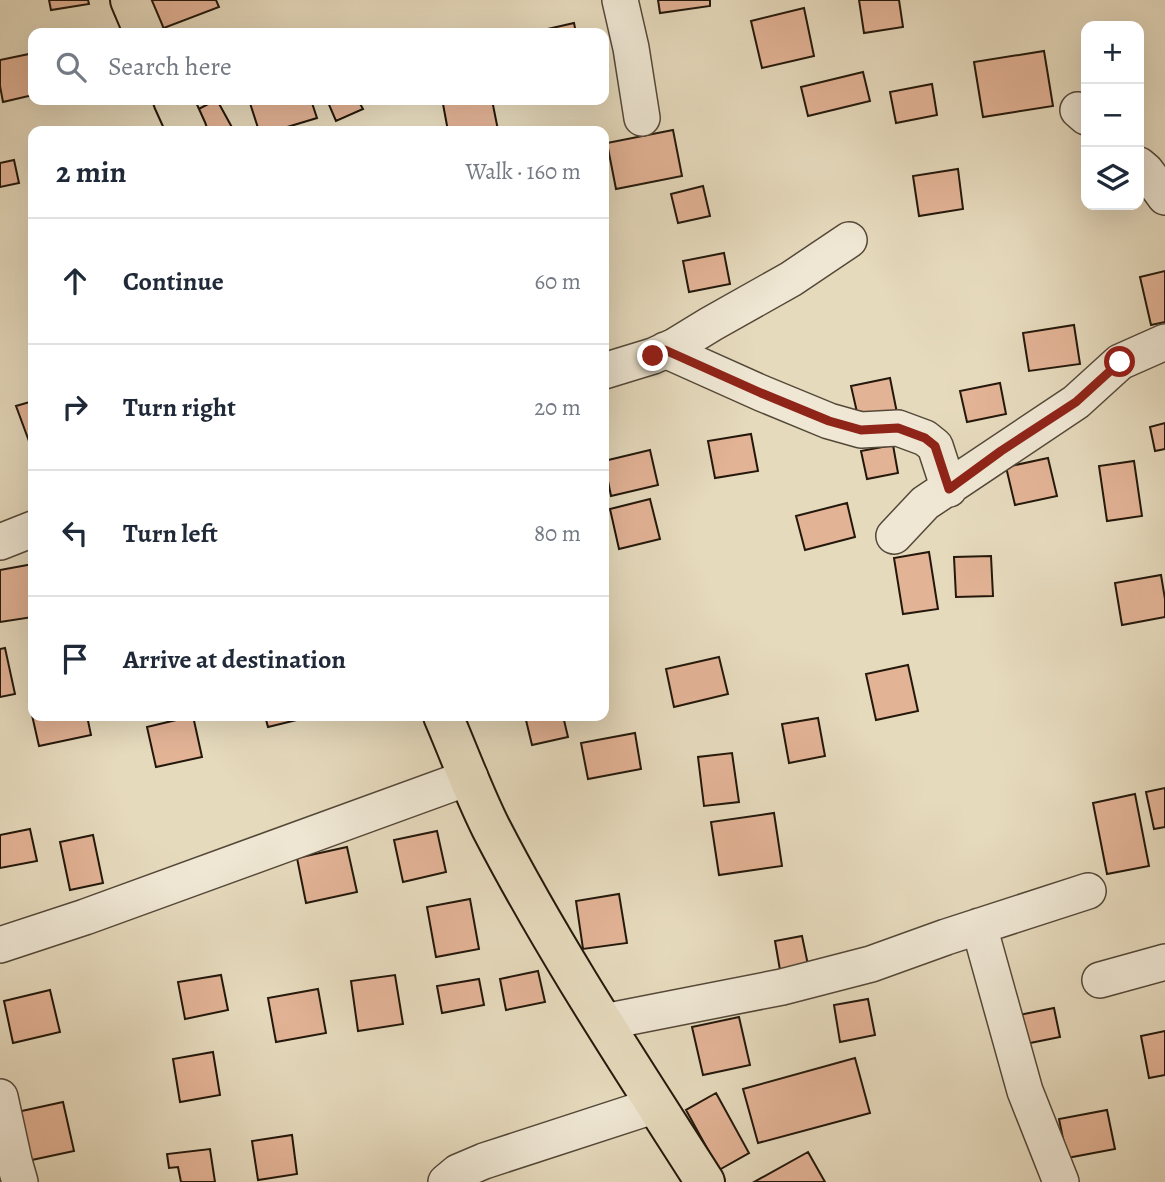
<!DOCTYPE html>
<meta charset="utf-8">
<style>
:root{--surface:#fff;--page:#f6f6f7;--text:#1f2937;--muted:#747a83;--line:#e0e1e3}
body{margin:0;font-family:Alegreya,serif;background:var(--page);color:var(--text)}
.controls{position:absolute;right:21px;top:21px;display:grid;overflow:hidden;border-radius:14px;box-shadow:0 7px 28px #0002}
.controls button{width:63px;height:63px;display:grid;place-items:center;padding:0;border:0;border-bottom:2px solid var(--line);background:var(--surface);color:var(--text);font:35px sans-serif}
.stop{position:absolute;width:21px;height:21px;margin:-16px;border:5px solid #8f2418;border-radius:50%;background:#fff}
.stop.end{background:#8f2418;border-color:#fff;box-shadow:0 2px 7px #0008}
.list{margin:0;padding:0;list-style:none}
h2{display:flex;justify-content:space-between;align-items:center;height:91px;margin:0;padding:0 28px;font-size:30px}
h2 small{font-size:23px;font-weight:400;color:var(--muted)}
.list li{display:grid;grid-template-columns:46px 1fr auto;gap:21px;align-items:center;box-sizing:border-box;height:126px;padding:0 28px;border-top:2px solid var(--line)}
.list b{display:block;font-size:26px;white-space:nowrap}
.list em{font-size:23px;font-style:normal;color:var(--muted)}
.icon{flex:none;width:38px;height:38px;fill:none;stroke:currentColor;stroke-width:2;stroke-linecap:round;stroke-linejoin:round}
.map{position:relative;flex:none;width:1165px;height:1182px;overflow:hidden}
.search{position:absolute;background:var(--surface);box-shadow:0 7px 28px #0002;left:28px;top:28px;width:581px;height:77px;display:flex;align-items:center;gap:18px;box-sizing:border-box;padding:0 24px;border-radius:14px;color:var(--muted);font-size:26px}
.panel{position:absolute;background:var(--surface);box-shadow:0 7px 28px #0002;left:28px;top:126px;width:581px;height:595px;border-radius:14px}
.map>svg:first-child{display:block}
.building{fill:#e3b396;stroke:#23180b;stroke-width:2}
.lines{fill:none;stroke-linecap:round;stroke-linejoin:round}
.minor-casing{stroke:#544838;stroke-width:38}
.major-casing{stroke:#23180b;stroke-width:42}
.minor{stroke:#efe7d4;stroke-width:35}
.major{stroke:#e6dabd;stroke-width:38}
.route{stroke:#8f2418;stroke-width:9}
</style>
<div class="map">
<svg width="1165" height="1182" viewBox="0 0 1165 1182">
<rect width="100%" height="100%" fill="#e6dabd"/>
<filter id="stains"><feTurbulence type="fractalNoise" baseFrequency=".00286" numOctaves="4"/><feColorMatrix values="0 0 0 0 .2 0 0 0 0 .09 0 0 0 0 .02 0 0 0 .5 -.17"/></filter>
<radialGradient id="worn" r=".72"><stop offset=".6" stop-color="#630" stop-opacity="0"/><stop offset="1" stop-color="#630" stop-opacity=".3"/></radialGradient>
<path class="building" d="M49,0H88L89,4L51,10Z
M144,0H216L219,7L156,31Z
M658,0H710V6L660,13Z
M859,0H899L903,27L864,33Z
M804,8L814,56L762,68L751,21Z
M574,23L576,33H540L539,31Z
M1044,51L1053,106L983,117L974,62Z
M29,54L33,74V95L3,102L0,86V60Z
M863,72L870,101L808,116L801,87Z
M932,84L937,115L896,123L890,92Z
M216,100H217L234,131H195L187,115Z
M249,100H311L317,118L274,131H259Z
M327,100H358L363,109L336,121Z
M467,100H492L498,130L448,131L443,104Z
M673,130L682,176L616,189L607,143Z
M14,160L19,183L0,187V163Z
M958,169L963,209L919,216L913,176Z
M703,186L710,216L678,223L671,194Z
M724,253L730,284L689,292L683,261Z
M1165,271V322L1151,325L1140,277Z
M1074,325L1080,364L1029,371L1023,333Z
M890,378L897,413L859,421L851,386Z
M1000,383L1006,414L967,422L960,391Z
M33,401V452L16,406Z
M1165,423V449L1155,451L1150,427Z
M751,434L758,471L715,478L708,441Z
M893,445L898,473L867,479L861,451Z
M650,450L658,485L611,496L604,461Z
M1048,458L1057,496L1015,505L1006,467Z
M1134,461L1142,516L1107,521L1099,466Z
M650,499L660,539L619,549L610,509Z
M847,503L855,537L805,550L796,516Z
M929,552L938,609L903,614L894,558Z
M991,556L993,596L956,597L954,557Z
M33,564V617L0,622V570Z
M1161,575L1165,599V617L1122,625L1115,583Z
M5,648L15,694L0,697V649Z
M719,657L728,694L674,707L666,669Z
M908,665L918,711L876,720L866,674Z
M33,701V716H87L91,735L39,746L29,702Z
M193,716L202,757L156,767L147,727Z
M265,716H305V718L268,727Z
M525,716H563L568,737L532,745Z
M818,718L825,756L789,763L782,724Z
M635,733L641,769L588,779L581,743Z
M732,753L739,802L704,806L698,757Z
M1165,788V827L1154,829L1146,792Z
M1135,794L1149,866L1107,874L1093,803Z
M774,813L782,866L719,875L711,822Z
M30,829L37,861L0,868V835Z
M437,831L446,872L403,882L394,840Z
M93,835L103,883L70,890L60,842Z
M347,847L357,892L306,903L297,858Z
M619,894L627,943L583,949L576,901Z
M470,899L479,949L436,957L427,907Z
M802,936L808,965L780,970L775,941Z
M538,971L545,1002L506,1010L500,979Z
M221,975L228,1010L185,1019L178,982Z
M395,975L403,1024L358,1031L351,981Z
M479,979L484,1005L442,1013L437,986Z
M318,989L326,1033L276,1042L268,998Z
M50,990L60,1032L13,1043L4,1001Z
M868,999L875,1035L840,1042L834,1005Z
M1054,1008L1060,1037L1025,1044L1019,1015Z
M739,1017L750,1065L703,1075L692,1027Z
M1165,1031V1075L1149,1078L1141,1036Z
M213,1052L220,1095L180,1102L173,1059Z
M855,1058L870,1113L758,1143L743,1089Z
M716,1093L749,1153L719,1170L686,1110Z
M63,1102L74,1151L27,1161L17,1112Z
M1107,1110L1115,1149L1067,1158L1059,1119Z
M292,1135L297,1174L258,1180L252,1141Z
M210,1149L215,1182H181L178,1167L169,1168L167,1154Z
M808,1152L825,1182H754Z"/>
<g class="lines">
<g class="minor-casing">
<path id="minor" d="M620,0L631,48L642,118
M1078,110L1086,117
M1139,165L1146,171L1165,197
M665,350L761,393L829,421L861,430L898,428L925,438L935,446L949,489
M604,371L653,356L675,346L711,324L791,279L849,240
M894,536L925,503L1076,402L1120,362L1165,342
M0,542L33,529
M979,926L1025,1091L1061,1182
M0,945L85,917L470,777
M1100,980L1165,962
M604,1022L782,987L871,964L946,937L1088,891
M0,1097L14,1161L20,1182
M446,1182L458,1172L484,1161L656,1105"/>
</g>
<g class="major-casing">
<path id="major" d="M130,0L144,33
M173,100L187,131
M443,716C459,753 473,792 491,828C554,950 631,1066 705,1182"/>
</g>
<use href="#minor" class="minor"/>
<use href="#major" class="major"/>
</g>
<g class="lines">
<path class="route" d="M653,356L665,350L761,393L829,421L861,430L898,428L925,438L935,446L949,489L1001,451L1076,402L1120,362"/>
</g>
<rect width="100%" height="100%" filter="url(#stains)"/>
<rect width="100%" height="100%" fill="url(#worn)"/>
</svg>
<div class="controls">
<button>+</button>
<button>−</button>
<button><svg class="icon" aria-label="layers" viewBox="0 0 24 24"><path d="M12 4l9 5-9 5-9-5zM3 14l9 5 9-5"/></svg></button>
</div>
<div class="stop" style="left:1120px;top:362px"></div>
<div class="stop end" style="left:653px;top:356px"></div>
<div class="search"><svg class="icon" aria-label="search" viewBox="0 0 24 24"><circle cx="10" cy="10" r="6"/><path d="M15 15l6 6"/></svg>Search here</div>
<section class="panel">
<h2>2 min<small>Walk · 160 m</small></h2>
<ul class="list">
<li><svg class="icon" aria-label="ahead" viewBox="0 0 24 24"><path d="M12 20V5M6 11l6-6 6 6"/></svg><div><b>Continue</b></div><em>60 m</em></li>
<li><svg class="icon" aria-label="right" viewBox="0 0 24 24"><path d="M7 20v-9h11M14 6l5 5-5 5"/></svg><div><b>Turn right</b></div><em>20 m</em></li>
<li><svg class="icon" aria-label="left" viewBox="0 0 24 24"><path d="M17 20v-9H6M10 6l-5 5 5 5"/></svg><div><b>Turn left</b></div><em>80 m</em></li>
<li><svg class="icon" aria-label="arrive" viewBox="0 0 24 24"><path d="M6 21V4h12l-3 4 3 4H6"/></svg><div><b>Arrive at destination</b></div></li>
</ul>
</section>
</div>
